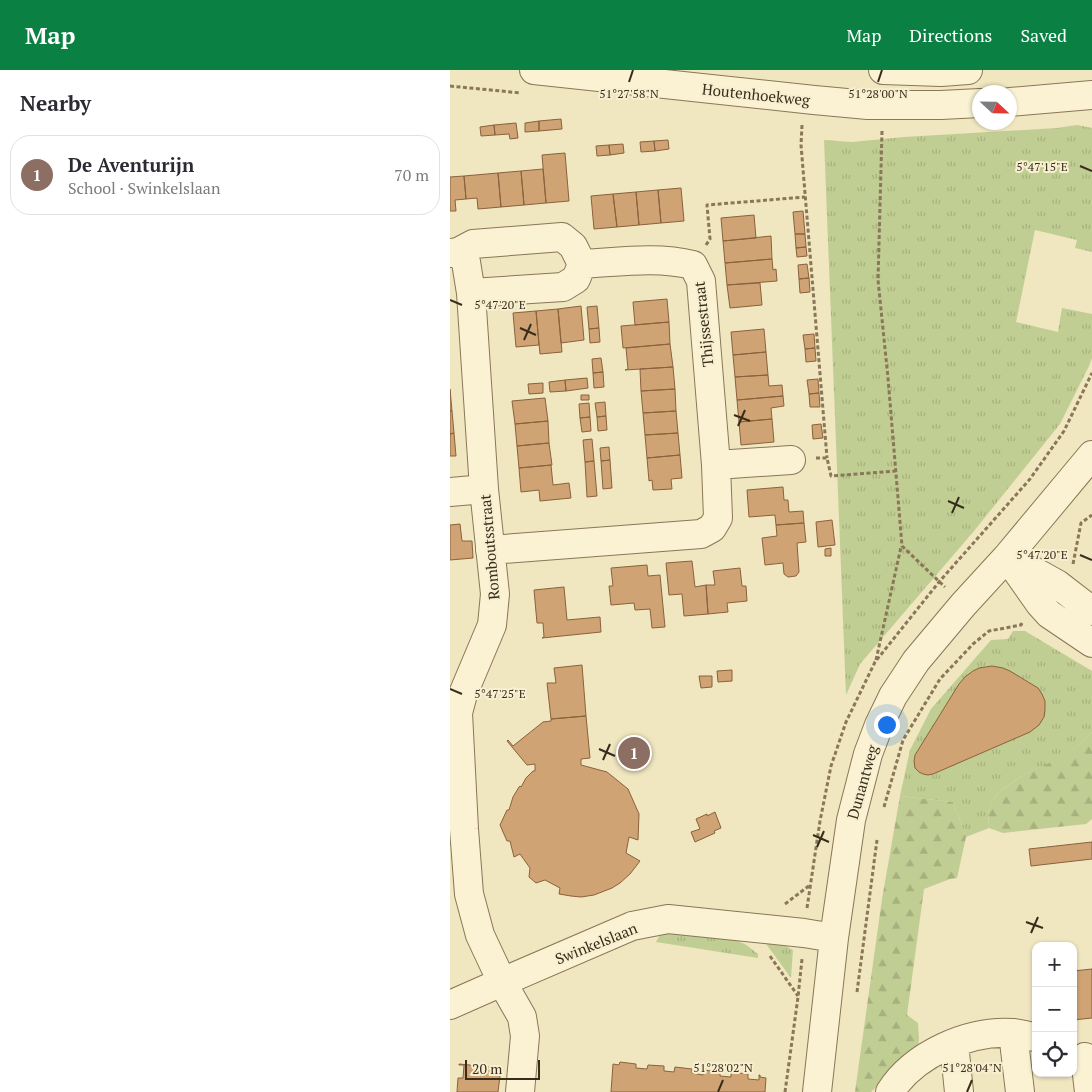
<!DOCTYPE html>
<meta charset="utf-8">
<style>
:root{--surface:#fff;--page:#f2f2f3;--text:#2b2b33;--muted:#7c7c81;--line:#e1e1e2;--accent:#0b8043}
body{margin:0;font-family:"PT Serif",serif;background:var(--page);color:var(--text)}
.controls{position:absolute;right:15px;bottom:15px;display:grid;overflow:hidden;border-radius:10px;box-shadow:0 1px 4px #0004}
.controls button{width:45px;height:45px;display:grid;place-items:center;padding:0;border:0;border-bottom:1px solid var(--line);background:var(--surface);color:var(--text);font:25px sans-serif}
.compass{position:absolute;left:522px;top:15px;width:45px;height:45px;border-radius:50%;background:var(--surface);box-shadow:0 1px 4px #0004;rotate:112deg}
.scale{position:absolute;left:15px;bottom:12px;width:75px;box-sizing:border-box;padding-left:5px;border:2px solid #382c1c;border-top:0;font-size:14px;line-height:18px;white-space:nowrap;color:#382c1c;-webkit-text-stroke:4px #f7efcf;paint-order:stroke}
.you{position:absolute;left:436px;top:654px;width:18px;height:18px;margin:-12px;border:4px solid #fff;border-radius:50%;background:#1a73e8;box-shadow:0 0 0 8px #1a73e833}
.badge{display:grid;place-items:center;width:32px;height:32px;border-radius:50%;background:var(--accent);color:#fff;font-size:16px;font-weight:700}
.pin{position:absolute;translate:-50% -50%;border:2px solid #fff;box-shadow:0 1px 5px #0006}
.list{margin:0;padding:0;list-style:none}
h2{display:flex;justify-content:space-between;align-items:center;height:65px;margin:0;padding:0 20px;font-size:21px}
h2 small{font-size:16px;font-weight:400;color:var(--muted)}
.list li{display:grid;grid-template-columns:32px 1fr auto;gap:15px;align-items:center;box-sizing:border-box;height:80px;margin:0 10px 10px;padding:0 10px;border:1px solid var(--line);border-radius:20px}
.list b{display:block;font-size:19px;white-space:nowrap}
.list p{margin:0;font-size:16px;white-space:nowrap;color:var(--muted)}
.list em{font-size:16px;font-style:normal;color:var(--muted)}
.icon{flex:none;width:28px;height:28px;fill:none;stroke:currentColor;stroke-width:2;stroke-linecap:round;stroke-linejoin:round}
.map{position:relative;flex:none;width:642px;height:1022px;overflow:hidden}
header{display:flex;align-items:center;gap:30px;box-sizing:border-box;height:70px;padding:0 25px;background:var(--accent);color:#fff}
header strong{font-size:24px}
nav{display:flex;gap:28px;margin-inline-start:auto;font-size:18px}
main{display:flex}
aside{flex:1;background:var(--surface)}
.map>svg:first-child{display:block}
.grass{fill:url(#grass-tufts)}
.forest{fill:url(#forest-firs)}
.building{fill:#cfa374;stroke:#89623c}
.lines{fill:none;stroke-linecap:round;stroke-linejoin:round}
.minor-casing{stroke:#897757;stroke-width:30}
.path{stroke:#897757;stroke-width:3;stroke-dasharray:4 2.5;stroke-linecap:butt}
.minor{stroke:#faf2d3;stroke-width:28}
.ticks{fill:none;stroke:#382c1c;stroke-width:2}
.labels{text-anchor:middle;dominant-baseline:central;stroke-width:4;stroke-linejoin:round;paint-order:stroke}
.street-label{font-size:15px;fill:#382c1c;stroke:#f7efcf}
.ticks-label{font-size:12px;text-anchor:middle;fill:#382c1c;stroke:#f7efcf;stroke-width:4;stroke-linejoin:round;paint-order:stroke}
</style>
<header>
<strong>Map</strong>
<nav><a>Map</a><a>Directions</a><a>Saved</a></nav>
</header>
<main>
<aside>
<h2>Nearby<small></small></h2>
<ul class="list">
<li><span class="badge" style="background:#8d6e63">1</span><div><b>De Aventurijn</b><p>School · Swinkelslaan</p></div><em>70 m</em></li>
</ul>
</aside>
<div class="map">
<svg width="642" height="1022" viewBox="0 0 642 1022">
<defs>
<pattern id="grass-tufts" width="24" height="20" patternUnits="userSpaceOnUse" patternTransform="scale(1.25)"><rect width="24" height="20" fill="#c1ce93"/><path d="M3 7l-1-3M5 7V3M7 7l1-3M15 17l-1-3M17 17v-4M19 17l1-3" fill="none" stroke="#a7b17e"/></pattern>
<pattern id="forest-firs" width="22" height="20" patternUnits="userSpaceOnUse" patternTransform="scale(1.25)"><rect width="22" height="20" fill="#c1ce93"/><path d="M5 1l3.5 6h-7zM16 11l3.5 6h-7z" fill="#a7b17e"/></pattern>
</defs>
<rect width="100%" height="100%" fill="#f0e6c0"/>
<path class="grass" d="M627,55L642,58V182L625,178L627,170L585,160L566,252L608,262L612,238L642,244V288L639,296L610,354L524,461L410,594L396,625L374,70L402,72L454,67L607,58Z
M563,561H575L642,601V662L633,672L610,689L575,704L549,722L542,731L538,744L539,758L516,767L503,732L450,726L460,680L481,639L541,570L558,569Z
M228,860L277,867L295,874L308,884V888L206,872L210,865Z
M314,871L336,876L343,880L341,908Z"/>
<path class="forest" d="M642,662V749L636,754L553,763L539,758L538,744L542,731L549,722L575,704L610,688L633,672Z
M450,726L503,732L516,767L507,808L500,809L474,819L457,945L468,953L469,968L468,980L461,983L421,1022H405L432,829Z"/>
<path class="building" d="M111,49L112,59L89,61V51Z
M89,51V61L75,62V53Z
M66,53L68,68L60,69L59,64L45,65L44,55Z
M44,55L45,65L31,66L30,57Z
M218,70L219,79L205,81L204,71Z
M204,71L205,81L191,82L190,72Z
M173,74L174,83L160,85L159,75Z
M159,75L160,85L147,86L146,76Z
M115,83L119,131L96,133L92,85Z
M93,99L96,133L74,135L71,101Z
M71,101L74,135L51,137L48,103Z
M48,103L51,137L28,139L27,128L16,129L14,106Z
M14,106L16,129L5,130L6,141H0V107Z
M231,118L234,151L211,153L208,120Z
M208,120L211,153L189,155L186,122Z
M186,122L189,155L167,157L163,124Z
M163,124L167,157L144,159L141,126Z
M353,141L355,164H345L343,142Z
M304,145L306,168L273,171L271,148Z
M345,164H355L356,177L346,178Z
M321,166L322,189L275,193L273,171Z
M356,177L357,186L347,187L346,178Z
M322,189L323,200L326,199L327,211L277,215L275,193Z
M357,194L359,208L349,209L348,195Z
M359,208L360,222L350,223L349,209Z
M310,213L312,235L280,238L277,215Z
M217,229L219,252L185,255L183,232Z
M131,236L134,270L111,273L108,239Z
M147,236L149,258L139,259L137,237Z
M108,239L112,282L90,284L86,241Z
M86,241L89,275L66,277L63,243Z
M219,252L220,274L173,278L171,256Z
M149,258L150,272L140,273L139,259Z
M314,259L316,282L283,285L281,262Z
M364,264L365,278L355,279L353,265Z
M220,274L223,297L175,300L178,299L176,278Z
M365,278L366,291L356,292L355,279Z
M316,282L318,305L285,307L283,285Z
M151,288L153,302L143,303L142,289Z
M223,297L225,319L191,321L190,299Z
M153,302L154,317L144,318L143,303Z
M318,305L319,316L332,315L333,326L287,330L285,307Z
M137,308L138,318L116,321L115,310Z
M368,309L369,323L359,324L357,310Z
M115,310L116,321L100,322L99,312Z
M93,313V323L79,324L78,314Z
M0,319L2,341H0Z
M225,319L226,341L193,343L191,321Z
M369,323L370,337H360L359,324Z
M131,325H139V330H131Z
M333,326L334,336L321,338L322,349L289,352L287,330Z
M95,328L98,351L65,354L62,331Z
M155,332L156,346L147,347L145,333Z
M139,333L140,347L130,348L129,334Z
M0,341H2L4,363L0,364Z
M226,341L228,363L195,365L193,343Z
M156,346L157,360L148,361L147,347Z
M140,347L141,361L132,362L130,348Z
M322,349L324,372L291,375L289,352Z
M98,351L99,373L67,376L65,354Z
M371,354L373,368L363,369L362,355Z
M4,363L6,386H0V364Z
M228,363L230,385L197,388L195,365Z
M142,369L144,391L135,392L133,370Z
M99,373L102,395L69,398L67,376Z
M159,377L160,390L151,391L150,378Z
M230,385L232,408L221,409L222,419L203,420L202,410L199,411L197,388Z
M160,390L162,418L153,419L151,391Z
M144,391L147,426L137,427L135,392Z
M101,395L103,415L119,413L121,428L90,431L89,420L71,422L69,398Z
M333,417L334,430H338L339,442L353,441L354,453L326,455L325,445L299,447L297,420Z
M382,450L385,475L368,477L366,452Z
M354,453L356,472L347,473L349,502L346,506L338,507L334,504L333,493L315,495L312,468L327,466L326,455Z
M10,454L12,471H22L23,488L0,490V455Z
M381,478V486H375V479Z
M242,491L245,517L256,515L258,544L234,546L232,524L219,525L216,493Z
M197,495L198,506L210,505L215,557L202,558L200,539L185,540L184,533L161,535L159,516H163L161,498Z
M290,498L292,516H296L297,531L277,533L278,542L258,544L256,515H265L263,501Z
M114,517L117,550L150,547L151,562L92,568L94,567L93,553H87L84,520Z
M132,595L136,646L101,649L97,613H106L104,598Z
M542,596L553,598L560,601L588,618L592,624L595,631V640L594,647L589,655L580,662L483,704L478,705L473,704L469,702L465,698L464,691L465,685L509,614L515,607L523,601L529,598Z
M282,600V611L268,612L267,601Z
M249,606H262V617L251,618Z
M136,646L140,688L131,689V695L157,702L178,719L189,744L188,770L179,767L176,783L190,791L180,804L170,813L162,818L144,825L131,827L121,826L109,824L110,818L95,810L86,813L79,807L80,798L70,784L64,787L60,771H57L50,755L57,740H59L63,727L69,717L70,716L71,717L76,708L83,701H85V694L77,695L57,671L58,670L63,676L93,652L101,651V649Z
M265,742L271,758L264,761L265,763L245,772L241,762L250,759L246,749L257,744V746Z
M642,772V789L581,796L579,779Z
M642,899V948L623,950V901Z
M170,992L186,994V998L197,999L198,995L214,996V1001L224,1002L225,997L242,999V1003L253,1005V1000L270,1002V1006L281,1007V1002L298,1004V1009L309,1010V1005H310V1007L316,1008L315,1022H161L163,994L169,995Z
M9,994L51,998L48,1022H7L8,1008H13L14,995H9Z"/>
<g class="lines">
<g class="minor-casing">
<path id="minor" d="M84,0L364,30L418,35H491L530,33
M433,0L491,2L518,0
M560,32L642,25
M8,182L16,192L21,223L34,419L45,524L42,555L13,624L8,643L14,759L19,824L30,865L52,912L72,947L75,966L70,1022
M0,183L8,182L23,174L112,167L123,176L132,194L126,209L113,217L21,223
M266,395L341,390
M0,422L34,419
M40,480L251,464L262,458L268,448L266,395L251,211L243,195C207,186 169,192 132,194
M557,487L590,534L599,544L642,573
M562,489L607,514L642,541
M0,935L52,912L182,856L218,849L354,863L384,868
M563,963L570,1022
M504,973L509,1022
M635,987L639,1022
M367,1022L384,868L401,750L418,684L429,655L443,626L466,591L513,535L557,487L642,385
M440,1022C464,984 519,960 563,963C571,964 578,966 586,967"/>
</g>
<path class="path" d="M0,16L71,23
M352,55L351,75L377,388
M432,61L428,210L438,308L452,476L495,517
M256,175L260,169L257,135L355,127
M366,388H377L381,406L446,401
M623,494L631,453L642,445
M426,590L451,477
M434,737L453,670L490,609L523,574L539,561L571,555L572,553
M335,834L360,815
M357,838L370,751L381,696L396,652L425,592L489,512L580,409L614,361L642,303
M320,886L348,926
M407,922L427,770
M335,1022L348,927L352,889"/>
<use href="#minor" class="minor"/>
</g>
<path class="ticks" d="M179,12L183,0M428,12L432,0M630,96L642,101M0,230L12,235M70,258L86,265M74,270L81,254M284,345L300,351M288,356L295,340M498,431L514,438M502,443L509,427M630,485L642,490M0,619L12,624M149,679L165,686M153,690L160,674M363,765L379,772M367,777L374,761M576,852L593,858M581,863L588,847M268,1022L273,1010M517,1022L522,1010"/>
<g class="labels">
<g class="street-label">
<text transform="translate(306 24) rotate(6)">Houtenhoekweg</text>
<text transform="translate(253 254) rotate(-96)">Thijssestraat</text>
<text transform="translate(39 477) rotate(-95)">Romboutsstraat</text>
<text transform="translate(412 712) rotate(-74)">Dunantweg</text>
<text transform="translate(146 873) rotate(-22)">Swinkelslaan</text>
</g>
</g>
<g class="ticks-label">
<text x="428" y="28">51°28'00"N</text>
<text x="179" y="28">51°27'58"N</text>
<text x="592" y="101">5°47'15"E</text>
<text x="50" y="239">5°47'20"E</text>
<text x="592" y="489">5°47'20"E</text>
<text x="50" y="628">5°47'25"E</text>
<text x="273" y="1002">51°28'02"N</text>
<text x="522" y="1002">51°28'04"N</text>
</g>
</svg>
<div class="controls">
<button>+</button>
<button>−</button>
<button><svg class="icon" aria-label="locate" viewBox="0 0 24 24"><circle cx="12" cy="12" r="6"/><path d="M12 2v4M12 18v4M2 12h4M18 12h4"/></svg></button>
</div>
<svg class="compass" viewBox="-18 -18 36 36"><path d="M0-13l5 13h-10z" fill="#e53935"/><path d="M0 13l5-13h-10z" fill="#7c7c81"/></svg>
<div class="scale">20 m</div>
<div class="you"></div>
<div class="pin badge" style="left:184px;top:683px;background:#8d6e63">1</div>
</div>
</main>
